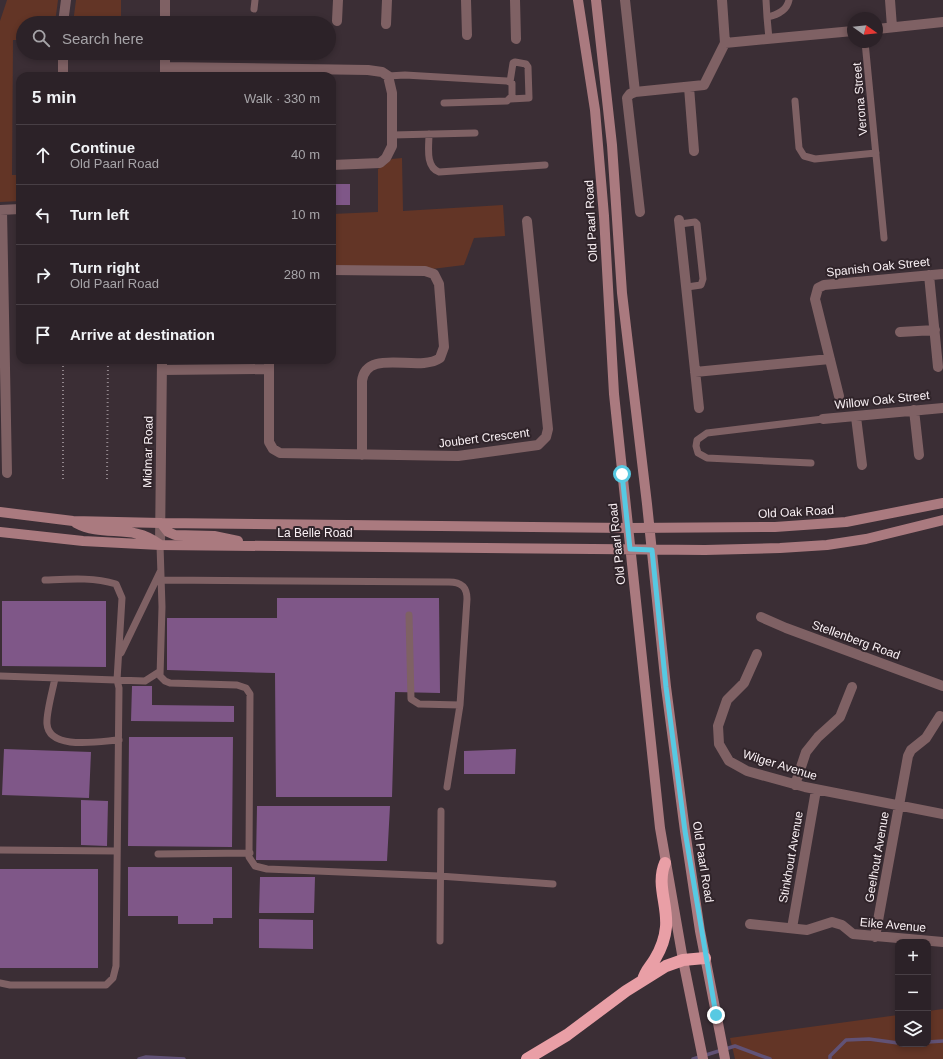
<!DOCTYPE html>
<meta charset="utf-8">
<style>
:root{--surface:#2c2228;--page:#382f34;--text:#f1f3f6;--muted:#a6a4a8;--line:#483f45}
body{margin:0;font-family:Helvetica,sans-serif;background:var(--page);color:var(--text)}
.controls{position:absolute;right:12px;bottom:12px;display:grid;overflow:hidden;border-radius:8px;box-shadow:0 2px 6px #0003}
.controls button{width:36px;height:36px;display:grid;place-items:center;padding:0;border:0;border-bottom:1px solid var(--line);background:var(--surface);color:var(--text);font:20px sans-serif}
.compass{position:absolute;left:847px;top:12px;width:36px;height:36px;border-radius:50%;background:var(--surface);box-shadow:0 2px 6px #0003;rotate:105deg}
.stop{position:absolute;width:12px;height:12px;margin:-9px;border:3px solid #57c9e2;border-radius:50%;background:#fff}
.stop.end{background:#57c9e2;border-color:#fff;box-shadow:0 1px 4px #0008}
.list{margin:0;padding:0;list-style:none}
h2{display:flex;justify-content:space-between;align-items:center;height:52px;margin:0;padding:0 16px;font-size:17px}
h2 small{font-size:13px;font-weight:400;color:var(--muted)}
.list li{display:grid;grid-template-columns:26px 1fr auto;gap:12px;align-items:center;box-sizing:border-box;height:60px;padding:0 16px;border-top:1px solid var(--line)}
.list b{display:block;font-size:15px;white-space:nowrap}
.list p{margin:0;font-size:13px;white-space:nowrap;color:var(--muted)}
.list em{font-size:13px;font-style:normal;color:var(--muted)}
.icon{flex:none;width:22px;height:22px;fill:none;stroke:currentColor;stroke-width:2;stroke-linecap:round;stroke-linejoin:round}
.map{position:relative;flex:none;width:943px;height:1059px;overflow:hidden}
.search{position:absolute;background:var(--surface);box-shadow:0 2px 6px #0003;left:16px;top:16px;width:320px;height:44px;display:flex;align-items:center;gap:10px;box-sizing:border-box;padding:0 14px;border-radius:22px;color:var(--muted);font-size:15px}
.panel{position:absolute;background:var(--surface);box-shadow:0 2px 6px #0003;left:16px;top:72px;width:320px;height:292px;border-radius:12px}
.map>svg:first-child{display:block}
.green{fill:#633526}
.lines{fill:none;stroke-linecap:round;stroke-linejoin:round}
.stream{stroke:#615276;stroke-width:3.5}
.building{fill:#7f5788}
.path{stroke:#92878d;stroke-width:2;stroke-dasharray:1 3;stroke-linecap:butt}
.service{stroke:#7f6164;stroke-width:7}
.minor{stroke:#7f6164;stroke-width:10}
.secondary{stroke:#aa7a7f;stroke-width:10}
.motorway{stroke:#e99fa6;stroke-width:12}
.route{stroke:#57c9e2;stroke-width:5}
.labels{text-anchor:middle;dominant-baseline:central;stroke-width:4;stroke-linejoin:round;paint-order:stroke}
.street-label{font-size:12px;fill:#faf1f5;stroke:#30242a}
</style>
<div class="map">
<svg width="943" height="1059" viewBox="0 0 943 1059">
<rect width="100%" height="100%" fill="#3b2e35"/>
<path class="green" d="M7,0H58L55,23H23V40H13L12,175H20V201L0,202V21Z
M76,0H121V23H73Z
M402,158L403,211L503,205L505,236L474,238L464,265L432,269L332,266V214L378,212V169L385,165L392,159Z
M943,1009V1059H735L730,1038L898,1015V1044H928V1011Z"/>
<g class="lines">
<path class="stream" d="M928,1042L943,1041
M139,1059L146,1057L184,1059
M693,1059L735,1046L770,1059
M830,1059V1056L846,1040L869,1039L898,1043"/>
</g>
<path class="building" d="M336,184H350V205H336Z
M277,598H439L440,693L395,692L392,797H276L275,673L167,670V618H277Z
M2,601H106V667L2,666Z
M132,686H152V705L234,706V722L131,721Z
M129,737H233L232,847L128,846Z
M4,749L91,752L89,798L2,795Z
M516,749L515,774H464V751Z
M81,800L108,801L107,846L81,845Z
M257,806H390L387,861L256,860Z
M128,867H232V918H213V924H178V916H128Z
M0,869H98V968H0Z
M260,877H315L314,913H259Z
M259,919L313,920V949L259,948Z"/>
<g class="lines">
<path class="path" d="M63,479V360
M107,479L108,360"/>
<path class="service" d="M766,0L767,17C777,15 787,10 789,0
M254,9L255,0
M767,17L769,39
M865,42L884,238
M388,76L405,75L507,81L512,83V96L507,101L444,103
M510,82L513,63L515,62L526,64L528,67L529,98L510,99
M795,101L799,148L804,156L815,159L876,153
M429,134C429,146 425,167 439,172L545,165
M392,135L475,133
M680,224L695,222L697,224L703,279L701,285L687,287
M811,463L707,458L698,453L696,446L697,440L707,433L823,419
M160,545L162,607L160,676L165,681L170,683L237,685L246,688L250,694L249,857L255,866L267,869L439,876L553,884
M161,580L449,582C461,582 467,587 467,599L460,705L447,787
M409,615L411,699L419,704L460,705
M121,653L160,572
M0,676L145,681L159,672
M55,678C53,689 46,713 47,724C49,751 101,741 119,740
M0,850L117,851
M158,854L250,853
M440,941L441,811
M0,983L10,985H106L113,978L116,966L119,688L117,680L122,598L116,584C92,577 70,579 45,580"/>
<path class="minor" d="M466,0L467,35
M515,0L516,39
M625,0L635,92L630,94L627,98L640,212
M890,0L892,27
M337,21L338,0
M63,23L66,0
M165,23V0
M386,24L387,0
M877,29L943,22
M725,43L853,31
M165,67L368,70L382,72L388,76L392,93V146L386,158L380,163L332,165
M63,76V53
M165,76V53
M689,87L694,151
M635,92L704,85L725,43L722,0
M0,210L20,209
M2,210L7,473
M679,220L699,408
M332,270L425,271L434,274L439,284L444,347L440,358C419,373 366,347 362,381V455
M929,275L938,367
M900,332L935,330
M269,360V442L273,449L280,453L458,456L538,445L546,437L548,429L527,221
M162,370L269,369
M695,372L830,359
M839,396L815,299L818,288L824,285L943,274
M914,410L919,455
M856,417L862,465
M823,419L943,408
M160,545L162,360
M761,617L786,628L943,686
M757,654L744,683L727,700L718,726L719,744L729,761L747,771L805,787L943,814
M795,785L806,752L818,737L840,717L852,687
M750,924L807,930L832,922L842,925L853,934L943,942
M792,928L816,790
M875,937L908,756L911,750L926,738L940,716"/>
<path class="secondary" d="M578,0L595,110L604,216L614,394L660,828L683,960L703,1059
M596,0L612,145L622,293L647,504L666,687L685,831L700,931L725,1059
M0,512L73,521L161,523L628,528L775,527L846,522L943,503
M76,523C104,538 132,523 159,544
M161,523L168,532L175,535L214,536L238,541
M0,532L83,541L160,545L705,550L780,548L827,545L866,539L943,520"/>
<path class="motorway" d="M643,980C645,971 651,966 655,959C661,949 665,938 666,927C668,905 656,884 665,863
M527,1059L567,1035L626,991L666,966L683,960L705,958"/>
</g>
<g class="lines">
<path class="route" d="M622,474L630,549L652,550L666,687L685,831L716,1015"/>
</g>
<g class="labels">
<g class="street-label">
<text transform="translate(860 99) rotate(-95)">Verona Street</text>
<text transform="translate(591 221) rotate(-93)">Old Paarl Road</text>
<text transform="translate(878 267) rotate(-6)">Spanish Oak Street</text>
<text transform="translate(882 400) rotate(-6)">Willow Oak Street</text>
<text transform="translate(484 438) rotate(-7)">Joubert Crescent</text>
<text transform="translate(148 452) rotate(-89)">Midmar Road</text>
<text transform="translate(796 512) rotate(-3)">Old Oak Road</text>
<text x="315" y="533">La Belle Road</text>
<text transform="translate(617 544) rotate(-96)">Old Paarl Road</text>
<text transform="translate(856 640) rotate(20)">Stellenberg Road</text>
<text transform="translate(780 765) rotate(17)">Wilger Avenue</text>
<text transform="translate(791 857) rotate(-80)">Stinkhout Avenue</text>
<text transform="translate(877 857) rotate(-80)">Geelhout Avenue</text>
<text transform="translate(703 862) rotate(81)">Old Paarl Road</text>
<text transform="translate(893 925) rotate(5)">Eike Avenue</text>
</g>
</g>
</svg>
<div class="controls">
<button>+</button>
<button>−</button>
<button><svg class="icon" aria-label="layers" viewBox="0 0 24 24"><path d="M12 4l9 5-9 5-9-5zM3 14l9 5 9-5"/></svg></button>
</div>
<svg class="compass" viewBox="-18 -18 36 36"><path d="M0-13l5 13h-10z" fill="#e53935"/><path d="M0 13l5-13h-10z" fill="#a6a4a8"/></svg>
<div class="stop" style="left:622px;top:474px"></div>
<div class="stop end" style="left:716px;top:1015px"></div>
<div class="search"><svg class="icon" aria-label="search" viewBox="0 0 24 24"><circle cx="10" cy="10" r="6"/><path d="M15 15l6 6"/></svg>Search here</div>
<section class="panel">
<h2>5 min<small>Walk · 330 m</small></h2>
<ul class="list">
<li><svg class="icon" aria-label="ahead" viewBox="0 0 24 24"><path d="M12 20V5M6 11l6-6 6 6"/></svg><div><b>Continue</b><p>Old Paarl Road</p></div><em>40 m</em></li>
<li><svg class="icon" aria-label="left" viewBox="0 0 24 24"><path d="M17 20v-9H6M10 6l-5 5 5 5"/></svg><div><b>Turn left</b></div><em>10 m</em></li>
<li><svg class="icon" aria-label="right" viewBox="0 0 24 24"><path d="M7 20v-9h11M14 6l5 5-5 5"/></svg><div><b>Turn right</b><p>Old Paarl Road</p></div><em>280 m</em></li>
<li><svg class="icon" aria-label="arrive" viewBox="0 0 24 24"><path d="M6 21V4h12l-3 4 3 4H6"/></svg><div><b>Arrive at destination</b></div></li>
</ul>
</section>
</div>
